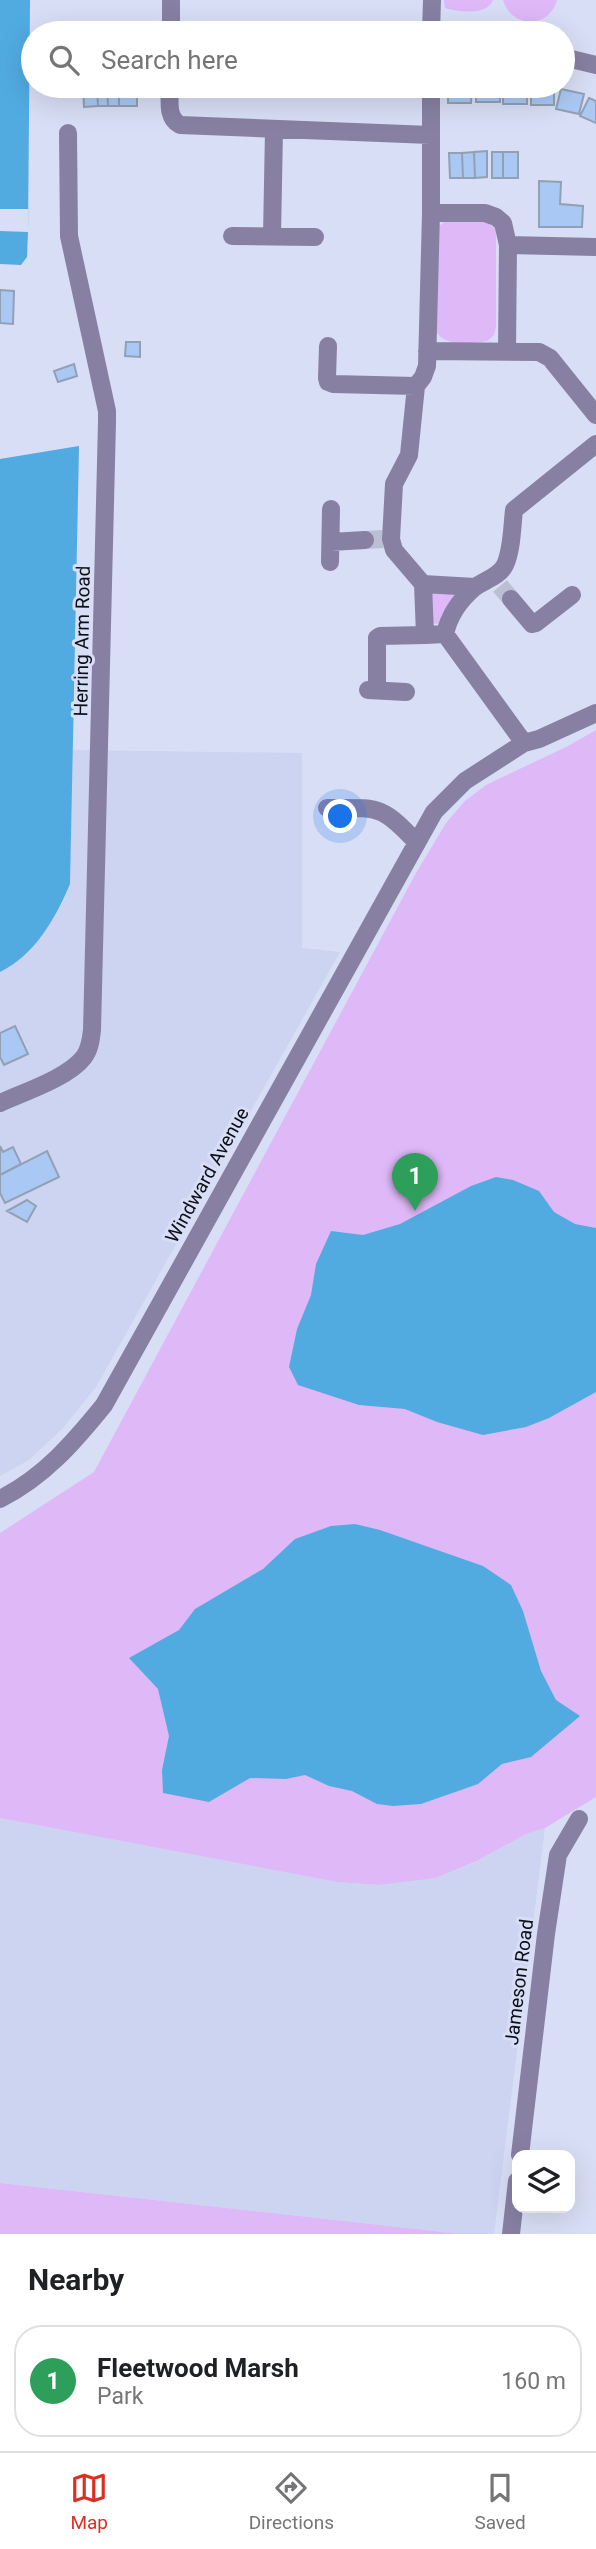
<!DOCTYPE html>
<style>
:root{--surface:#fff;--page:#f6f6f6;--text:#202124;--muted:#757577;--line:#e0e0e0;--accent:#d93025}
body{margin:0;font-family:Roboto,sans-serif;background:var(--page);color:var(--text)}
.controls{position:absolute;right:21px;bottom:21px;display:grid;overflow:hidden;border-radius:14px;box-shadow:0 7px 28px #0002}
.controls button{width:63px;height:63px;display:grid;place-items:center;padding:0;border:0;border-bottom:2px solid var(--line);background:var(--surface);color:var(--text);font:35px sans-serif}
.you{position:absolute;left:341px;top:817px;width:24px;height:24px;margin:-18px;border:5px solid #fff;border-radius:50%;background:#1a73e8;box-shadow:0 0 0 10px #1a73e833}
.badge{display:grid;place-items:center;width:46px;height:46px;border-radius:50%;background:var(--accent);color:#fff;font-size:23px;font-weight:700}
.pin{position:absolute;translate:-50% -58px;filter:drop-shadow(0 2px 4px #0008)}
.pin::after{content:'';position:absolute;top:37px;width:24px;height:21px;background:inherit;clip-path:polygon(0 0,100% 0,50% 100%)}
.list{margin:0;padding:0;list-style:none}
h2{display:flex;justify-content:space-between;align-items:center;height:91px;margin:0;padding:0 28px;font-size:30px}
h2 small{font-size:23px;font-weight:400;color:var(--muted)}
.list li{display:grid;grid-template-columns:46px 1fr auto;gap:21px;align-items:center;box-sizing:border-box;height:112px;margin:0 14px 14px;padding:0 14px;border:2px solid var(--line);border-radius:28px}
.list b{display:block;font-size:26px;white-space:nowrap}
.list p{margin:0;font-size:23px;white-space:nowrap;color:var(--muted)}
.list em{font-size:23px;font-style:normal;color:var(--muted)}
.icon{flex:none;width:38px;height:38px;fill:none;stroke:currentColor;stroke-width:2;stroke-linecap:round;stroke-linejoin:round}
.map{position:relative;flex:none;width:596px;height:2234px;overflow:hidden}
.search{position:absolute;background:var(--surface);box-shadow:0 7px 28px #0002;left:21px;right:21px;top:21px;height:77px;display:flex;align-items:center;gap:18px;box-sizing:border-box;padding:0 24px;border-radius:38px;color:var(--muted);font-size:26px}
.sheet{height:217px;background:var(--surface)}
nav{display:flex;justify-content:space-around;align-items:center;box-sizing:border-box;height:98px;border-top:2px solid var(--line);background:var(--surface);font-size:19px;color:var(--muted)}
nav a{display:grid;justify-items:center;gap:4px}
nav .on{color:var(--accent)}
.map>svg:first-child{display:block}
.built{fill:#ccd4f2}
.green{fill:#dfb8f8}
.water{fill:#51abe1}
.pier{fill:#d8def5}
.building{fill:#a9c9f4;stroke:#92a0b3;stroke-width:2}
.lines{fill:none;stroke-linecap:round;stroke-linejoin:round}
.minor-tunnel{stroke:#babfd4;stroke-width:18;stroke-dasharray:18 9;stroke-linecap:butt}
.minor{stroke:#8780a3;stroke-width:18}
.labels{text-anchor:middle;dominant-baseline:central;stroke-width:6;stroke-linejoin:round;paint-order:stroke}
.street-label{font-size:19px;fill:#0d0f17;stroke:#d8def5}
</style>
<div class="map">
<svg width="596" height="2234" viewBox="0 0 596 2234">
<rect width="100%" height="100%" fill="#d8def5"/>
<path class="built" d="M79,446L73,750L302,753V948L340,952L96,1387L63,1428L29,1460L0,1476V459Z
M0,1818L337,1882L379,1885L436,1878L476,1862L526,1834L545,1828L494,2234H461L0,2183Z"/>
<path class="green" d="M444,0H493C487,16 459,12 445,8Z
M503,0H557C549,30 511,28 503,0Z
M447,220H484L496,229V327L494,335L487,341C470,344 442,347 435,329L439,226Z
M455,591L456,601L441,616V624L428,623L430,593Z
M596,730V1797L545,1828L526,1834L477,1861L436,1878L379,1885L337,1882L0,1818V1533L94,1472L416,873L446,823L465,801L486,785L568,746Z
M0,2183L461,2234H0Z"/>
<path class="water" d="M0,0H30L28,232L27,257L21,265L0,264Z
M79,446L70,884C55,919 35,955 0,972V459Z
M496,1177L513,1180L539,1191L554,1212L575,1224L596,1228V1392L549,1418L526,1427L483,1435L437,1422L405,1409L359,1405L298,1385L289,1367L297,1329L311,1295L316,1264L331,1231L363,1235L400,1224L471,1186Z
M355,1524L380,1530L483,1566L511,1585L523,1611L541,1671L556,1700L580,1716L531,1757L502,1764L478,1784L421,1804L393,1806L377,1804L352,1791L329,1786L305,1775L286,1779L250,1778L209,1802L163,1793L162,1770L169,1736L158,1689L129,1658L179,1630L195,1609L263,1569L295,1539L331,1526Z"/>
<path class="pier" d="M0,209H28V232L0,231Z"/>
<path class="building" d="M83,86H97L98,106L84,107Z
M97,86H107L108,106H98Z
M107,86H119V106H108Z
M119,86H138L137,91H119Z
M448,86H472L471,103H448Z
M476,86H500V102H476Z
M503,86H527V104H503Z
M531,86H554V105H531Z
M561,89L584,94L579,114L556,109Z
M119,91H137V106H119Z
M589,98L596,101V123L580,116Z
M487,151V177L475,178L474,152Z
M474,152L475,178H463L462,153Z
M492,152H503V178H492Z
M503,152H518V178H503Z
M449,153H462L463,178H450Z
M539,181L561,182L560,204L583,206L582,227H539Z
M0,290L14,291L13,324L0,323Z
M126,342H140V357L125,356Z
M74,364L77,376L58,382L54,371Z
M15,1026L28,1054L4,1065L0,1057V1033Z
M0,1146L3,1152L13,1147L21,1164L0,1175Z
M47,1151L59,1177L5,1203L0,1193V1175Z
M27,1200L36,1206L27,1222L7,1211Z"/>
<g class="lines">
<path class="minor-tunnel" d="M365,540L383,539
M500,586L511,599"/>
<path class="minor" d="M171,33V0
M431,33L432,0
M563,57L596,65
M170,86C170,100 166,117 180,125L430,135
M431,86V213L427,366L423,377L416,386L409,455L394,484L391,539L394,550L423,584L425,635L445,634L524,743
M431,213H485L496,217L503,223L508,245L507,351
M232,236L315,237
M272,236L274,130
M508,245L596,247
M328,346L327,378L328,382L333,384L416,386
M427,351L539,352L550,358L596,415
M331,542L365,540
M330,562L331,509
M423,584L475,587
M511,599L532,624L536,623L572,595
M445,634C449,616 460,600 474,588C484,580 499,577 505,565C512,550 512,527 514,510L596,444
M368,690L406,692
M377,690V638L380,636L425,635
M327,808C378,808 381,804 417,843
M0,1103C24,1092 68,1078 84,1057C90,1049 91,1039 92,1030L107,422V411L69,236L68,133
M0,1499C44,1477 74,1442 104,1405L434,812L465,781L524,743L539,739L596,713
M520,2155L546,1934L558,1855L579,1819
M511,2234L517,2181"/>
</g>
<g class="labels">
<g class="street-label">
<text transform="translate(82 641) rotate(-89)">Herring Arm Road</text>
<text transform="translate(207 1175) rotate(-61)">Windward Avenue</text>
<text transform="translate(519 1982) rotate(-83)">Jameson Road</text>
</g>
</g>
</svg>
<div class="controls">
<button><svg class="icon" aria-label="layers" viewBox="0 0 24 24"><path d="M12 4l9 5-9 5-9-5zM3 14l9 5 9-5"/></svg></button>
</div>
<div class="you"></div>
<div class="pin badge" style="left:415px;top:1211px;background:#2e9e5b">1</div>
<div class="search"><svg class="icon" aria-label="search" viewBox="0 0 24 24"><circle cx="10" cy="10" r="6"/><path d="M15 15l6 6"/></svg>Search here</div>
</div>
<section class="sheet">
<h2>Nearby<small></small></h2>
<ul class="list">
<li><span class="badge" style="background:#2e9e5b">1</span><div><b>Fleetwood Marsh</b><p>Park</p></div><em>160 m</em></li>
</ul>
</section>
<nav>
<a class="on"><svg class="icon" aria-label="map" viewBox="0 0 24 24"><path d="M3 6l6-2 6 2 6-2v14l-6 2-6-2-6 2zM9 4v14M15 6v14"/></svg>Map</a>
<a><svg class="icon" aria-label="directions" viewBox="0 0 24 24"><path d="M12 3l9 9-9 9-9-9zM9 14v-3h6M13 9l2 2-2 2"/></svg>Directions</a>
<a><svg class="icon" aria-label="saved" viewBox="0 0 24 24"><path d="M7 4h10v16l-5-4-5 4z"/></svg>Saved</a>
</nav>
